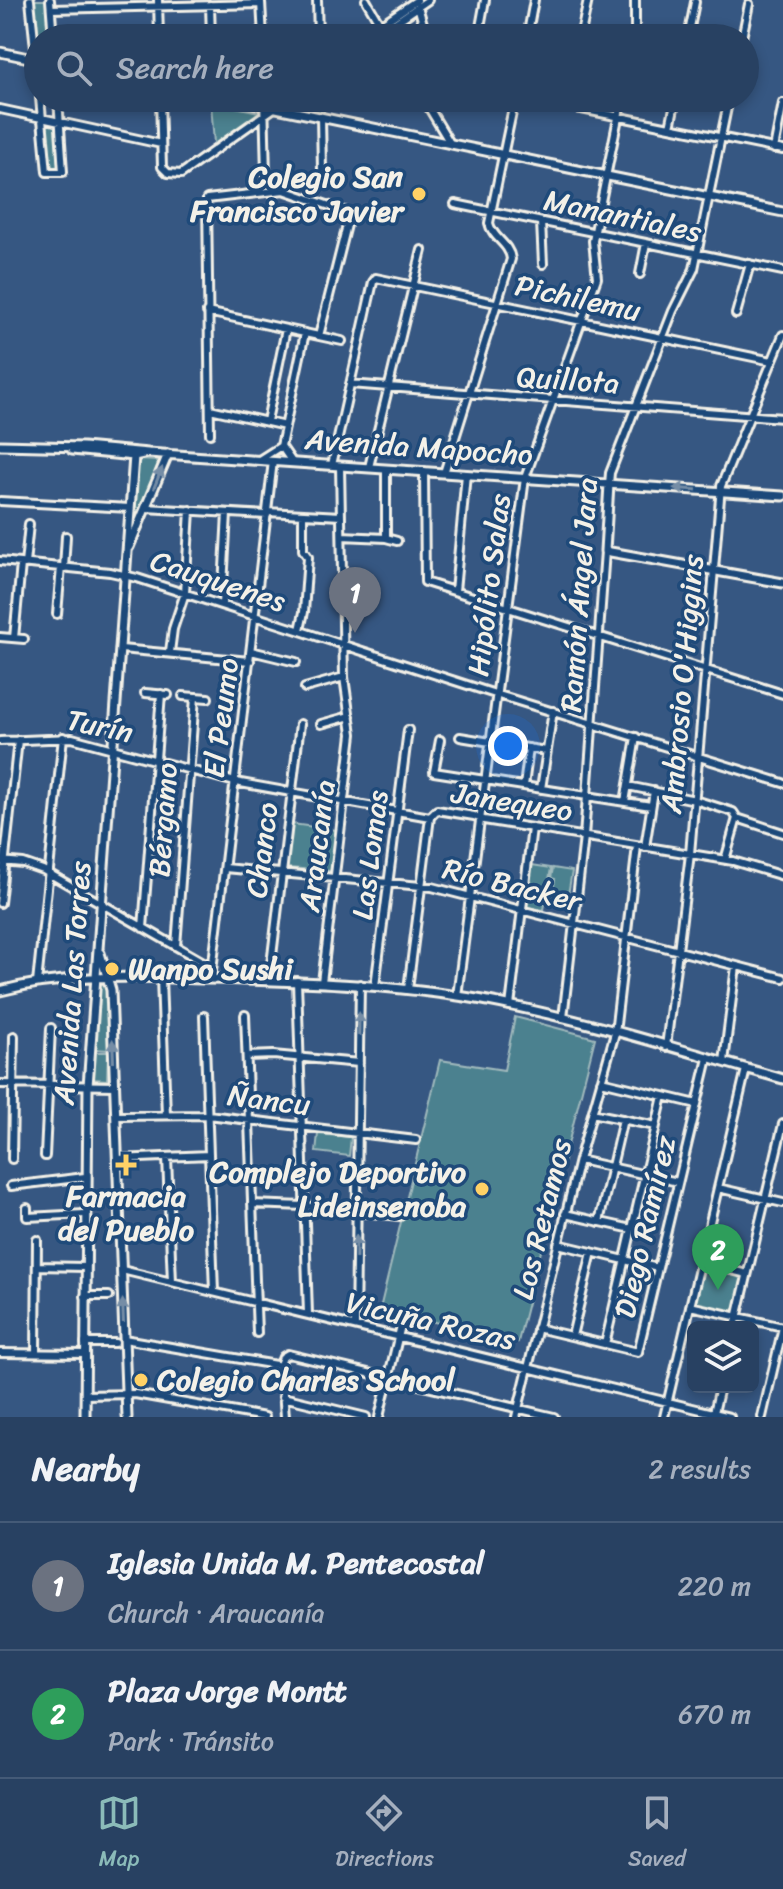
<!DOCTYPE html>
<meta charset="utf-8">
<style>
:root{--surface:#284162;--page:#344c6b;--text:#f1f3f6;--muted:#a5afbe;--line:#445a77;--accent:#8bbbb9}
body{margin:0;font-family:Sriracha,sans-serif;background:var(--page);color:var(--text)}
.controls{position:absolute;right:24px;bottom:24px;display:grid;overflow:hidden;border-radius:12px;box-shadow:0 4px 12px #0003}
.controls button{width:72px;height:72px;display:grid;place-items:center;padding:0;border:0;border-bottom:2px solid var(--line);background:var(--surface);color:var(--text);font:40px sans-serif}
.you{position:absolute;left:508px;top:746px;width:28px;height:28px;margin:-20px;border:6px solid #fff;border-radius:50%;background:#1a73e8;box-shadow:0 0 0 12px #1a73e833}
.badge{display:grid;place-items:center;width:52px;height:52px;border-radius:50%;background:var(--accent);color:#fff;font-size:26px;font-weight:700}
.pin{position:absolute;translate:-50% -66px;filter:drop-shadow(0 2px 4px #0008)}
.pin::after{content:'';position:absolute;top:42px;width:28px;height:24px;background:inherit;clip-path:polygon(0 0,100% 0,50% 100%)}
.list{margin:0;padding:0;list-style:none}
h2{display:flex;justify-content:space-between;align-items:center;height:104px;margin:0;padding:0 32px;font-size:34px}
h2 small{font-size:26px;font-weight:400;color:var(--muted)}
.list li{display:grid;grid-template-columns:52px 1fr auto;gap:24px;align-items:center;box-sizing:border-box;height:128px;padding:0 32px;border-top:2px solid var(--line)}
.list b{display:block;font-size:30px;white-space:nowrap}
.list p{margin:0;font-size:26px;white-space:nowrap;color:var(--muted)}
.list em{font-size:26px;font-style:normal;color:var(--muted)}
.icon{flex:none;width:44px;height:44px;fill:none;stroke:currentColor;stroke-width:2;stroke-linecap:round;stroke-linejoin:round}
.map{position:relative;flex:none;width:783px;height:1417px;overflow:hidden}
.search{position:absolute;background:var(--surface);box-shadow:0 4px 12px #0003;left:24px;right:24px;top:24px;height:88px;display:flex;align-items:center;gap:20px;box-sizing:border-box;padding:0 28px;border-radius:44px;color:var(--muted);font-size:30px}
.sheet{height:360px;background:var(--surface)}
nav{display:flex;justify-content:space-around;align-items:center;box-sizing:border-box;height:112px;border-top:2px solid var(--line);background:var(--surface);font-size:22px;color:var(--muted)}
nav a{display:grid;justify-items:center;gap:4px}
nav .on{color:var(--accent)}
.map>svg:first-child{display:block}
.green{fill:#4c818f;stroke:#a0b9bc;stroke-width:2}
.lines{fill:none;stroke-linecap:round;stroke-linejoin:round}
.minor-casing{stroke:#f4f1e8;stroke-width:12}
.major-casing{stroke:#f4f1e8;stroke-width:13}
.minor{stroke:#1f4a7a;stroke-width:6}
.major{stroke:#1f4a7a;stroke-width:7}
.oneway{fill:#748da6}
.poi-dot{fill:#ffd166;stroke:#1f4a7a;stroke-width:3}
.labels{text-anchor:middle;dominant-baseline:central;stroke-width:7;stroke-linejoin:round;paint-order:stroke}
.poi-label{font-size:30px;font-weight:bold;fill:#f4f1e8;stroke:#1f4a7a;text-anchor:end}
.street-label{font-size:30px;fill:#f4f1e8;stroke:#1f4a7a}
</style>
<div class="map">
<svg width="783" height="1417" viewBox="0 0 783 1417">
<rect width="100%" height="100%" fill="#365782"/>
<filter id="ink" filterUnits="userSpaceOnUse"><feTurbulence type="fractalNoise" baseFrequency=".0125" numOctaves="2"/><feDisplacementMap in="SourceGraphic" scale="16" xChannelSelector="R" yChannelSelector="G"/><feConvolveMatrix kernelMatrix="1 2 1 2 8 2 1 2 1" color-interpolation-filters="sRGB"/></filter>
<g filter="url(#ink)">
<path class="green" d="M32,0H46L51,38H38V44Z
M294,98H324V113L283,105Z
M211,102L259,112L214,144Z
M45,123L58,127L60,168L48,169Z
M138,460L159,461L132,534Z
M292,824L337,830L331,871L287,868Z
M532,865L551,868L544,910L527,907Z
M553,868L572,871L566,907L551,904L555,879L551,878Z
M101,984H106L107,990L109,1050L93,1049L98,987Z
M515,1017L595,1038L518,1342L380,1309L440,1060L504,1070Z
M93,1052H108L107,1080L92,1079Z
M318,1134L351,1137L349,1156L316,1152Z
M701,1269L742,1277L734,1313L694,1304Z"/>
<g class="lines">
<g class="minor-casing">
<path id="minor" d="M30,0L38,78
M50,0L53,38
M158,0L159,38
M317,0L318,38
M366,0L388,38
M261,2L263,38
M210,5L211,38
M418,6L427,38
M51,9L261,4
M459,34L476,38
M361,38L417,0
M373,38L428,0
M478,38L485,0
M527,38L534,0
M580,38L588,0
M635,38V0
M688,38L695,2
M742,38L749,4
M40,98L47,172H63L58,98
M160,98L162,167L168,173L181,174L288,98
M264,98L266,175
M423,98L450,143
M527,98L783,150
M0,109L161,144
M321,117L322,170
M670,127L676,98
M774,149L783,103
M455,204L783,271
M541,222L543,264
M640,274L646,243
M207,312L342,341
M736,314L750,264
M350,384L783,418
M210,409L285,426
M267,421L286,329
M210,434L207,199L284,190L350,213L319,336
M259,460L281,446
M292,462L281,446L305,333
M332,465L373,282L376,278L772,361
M369,467L422,250
M424,471L425,582L783,694
M444,473L511,259C509,243 492,238 489,223L515,98
M609,484L610,473L673,311L694,269L729,98
M0,501L130,508
M146,508L267,515
M267,512L341,516
M342,536L386,538L397,541
M386,538V469
M0,561L110,572L137,578L489,692L783,783
M25,564L29,524
M64,568L66,536
M455,591L466,474
M222,605L227,513
M57,614L61,567
M300,630L304,612L308,557L303,550V514
M0,637L24,639
M14,638L21,564
M121,649L250,661
M251,651L296,662
M170,652L173,629L185,593L190,510
M305,688L344,677
M145,693L168,695
M183,696L208,698
M321,724L350,716
M460,737L546,751
M440,740L434,772L651,806
M0,741L72,738L235,782L430,817L437,810L474,816L484,820L733,861L783,876
M524,786L529,748
M628,786L695,800L733,812L737,818L783,833
M541,789L553,711
M625,802L636,737
M645,847L654,791
M725,860L737,818
M0,861L23,863L43,870L212,967
M225,868L432,887L783,978
M0,903L18,740
M143,928L161,694
M176,946L195,697
M161,978L166,1115
M211,979L273,461
M269,981L300,724
M297,981L308,1314
M322,982L352,734L344,677L340,466
M37,983L63,737
M375,986L408,730
M408,989L430,817
M457,996L525,478L597,278L593,241L622,98
M510,1006L532,828
M245,1015L257,1333
M204,1016L214,1292
M563,1018L584,837L605,551
M666,1047L690,854L721,486L783,335
M247,1056L273,1055L359,1063
M724,1062L736,966
M601,1081L697,1104
M0,1084L115,1086
M592,1113L656,1126
M116,1116L208,1115L416,1140
M45,1156L51,1028
M167,1157L172,1282
M12,1159L14,1036
M117,1159L209,1155
M579,1160L678,1182
M11,1186L85,1177
M718,1188L783,1203
M252,1204L304,1206L400,1216
M27,1208V1217L85,1214
M565,1214L632,1229
M599,1222L623,1119
M558,1244L658,1268
M700,1262L747,1274
M37,1266L85,1267
M122,1270L730,1417
M85,1296H109
M690,1306L783,1327
M355,1325L360,984
M735,1327L783,1124
M537,1328L638,1352L708,1058
M572,1336L592,1252
M124,1339L282,1366
M85,1343H115
M605,1344L663,1096
M0,1353L85,1354
M36,1353L37,1240
M85,1395L135,1394L265,1417
M283,1397L366,1417
M285,1417L281,1362L283,1357L288,1354L554,1417
M379,1417L403,1317
M516,1417L579,1160L615,1033L637,846
M664,1417L746,1069
M713,1417L720,1387
M762,1417L783,1327"/>
</g>
<g class="major-casing">
<path id="major" d="M0,52L38,60
M227,98L783,212
M0,445L83,447L148,453L783,496
M72,450L134,456L148,453
M609,484L605,551L783,583
M129,547L168,454
M100,953L111,990L127,1417
M0,991C68,973 136,977 205,979C299,981 391,984 483,1000C584,1019 684,1051 783,1079
M85,1417L88,1086L134,456"/>
</g>
<use href="#minor" class="minor"/>
<use href="#major" class="major"/>
</g>
<defs><path id="oneway-solid" d="M-6-.8H1V-3.2L6.5 0L1 3.2V.8H-6Z" transform="scale(2)"/></defs>
<g class="oneway">
<use href="#oneway-solid" transform="translate(158 478) rotate(-68)"/>
<use href="#oneway-solid" transform="translate(685 489) rotate(-176)"/>
<use href="#oneway-solid" transform="translate(359 1024) rotate(-89)"/>
<use href="#oneway-solid" transform="translate(113 1051) rotate(-92)"/>
<use href="#oneway-solid" transform="translate(356 1247) rotate(-89)"/>
<use href="#oneway-solid" transform="translate(123 1311) rotate(-92)"/>
</g>
</g>
<g class="poi-dot">
<circle cx="419" cy="194" r="8"/>
<circle cx="112" cy="969" r="8"/>
<path d="M122 1153h8v8h8v8h-8v8h-8v-8h-8v-8h8z"/>
<circle cx="482" cy="1189" r="8"/>
<circle cx="141" cy="1380" r="8"/>
</g>
<g class="labels">
<g class="poi-label">
<text x="403" y="177">Colegio San<tspan x="403" dy="34">Francisco Javier</tspan></text>
<text x="128" y="969" text-anchor="start">Wanpo Sushi</text>
<text x="466" y="1172">Complejo Deportivo<tspan x="466" dy="34">Lideinsenoba</tspan></text>
<text x="126" y="1196" text-anchor="middle">Farmacia<tspan x="126" dy="34">del Pueblo</tspan></text>
<text x="157" y="1380" text-anchor="start">Colegio Charles School</text>
</g>
<g class="street-label">
<text transform="translate(623 216) rotate(12)">Manantiales</text>
<text transform="translate(578 298) rotate(12)">Pichilemu</text>
<text transform="translate(568 380) rotate(4)">Quillota</text>
<text transform="translate(419 447) rotate(4)">Avenida Mapocho</text>
<text transform="translate(218 581) rotate(18)">Cauquenes</text>
<text transform="translate(489 585) rotate(-83)">Hipólito Salas</text>
<text transform="translate(579 595) rotate(-86)">Ramón Ángel Jara</text>
<text transform="translate(682 684) rotate(-85)">Ambrosio O'Higgins</text>
<text transform="translate(221 718) rotate(-83)">El Peumo</text>
<text transform="translate(100 726) rotate(12)">Turín</text>
<text transform="translate(512 802) rotate(9)">Janequeo</text>
<text transform="translate(163 820) rotate(-86)">Bérgamo</text>
<text transform="translate(317 846) rotate(-83)">Araucanía</text>
<text transform="translate(262 850) rotate(-83)">Chanco</text>
<text transform="translate(370 855) rotate(-83)">Las Lomas</text>
<text transform="translate(512 885) rotate(14)">Río Backer</text>
<text transform="translate(72 983) rotate(-86)">Avenida Las Torres</text>
<text transform="translate(269 1100) rotate(7)">Ñancu</text>
<text transform="translate(542 1219) rotate(-76)">Los Retamos</text>
<text transform="translate(645 1227) rotate(-77)">Diego Ramírez</text>
<text transform="translate(431 1321) rotate(13)">Vicuña Rozas</text>
</g>
</g>
</svg>
<div class="controls">
<button><svg class="icon" aria-label="layers" viewBox="0 0 24 24"><path d="M12 4l9 5-9 5-9-5zM3 14l9 5 9-5"/></svg></button>
</div>
<div class="you"></div>
<div class="pin badge" style="left:355px;top:633px;background:#6b7280">1</div>
<div class="pin badge" style="left:718px;top:1290px;background:#2e9e5b">2</div>
<div class="search"><svg class="icon" aria-label="search" viewBox="0 0 24 24"><circle cx="10" cy="10" r="6"/><path d="M15 15l6 6"/></svg>Search here</div>
</div>
<section class="sheet">
<h2>Nearby<small>2 results</small></h2>
<ul class="list">
<li><span class="badge" style="background:#6b7280">1</span><div><b>Iglesia Unida M. Pentecostal</b><p>Church · Araucanía</p></div><em>220 m</em></li>
<li><span class="badge" style="background:#2e9e5b">2</span><div><b>Plaza Jorge Montt</b><p>Park · Tránsito</p></div><em>670 m</em></li>
</ul>
</section>
<nav>
<a class="on"><svg class="icon" aria-label="map" viewBox="0 0 24 24"><path d="M3 6l6-2 6 2 6-2v14l-6 2-6-2-6 2zM9 4v14M15 6v14"/></svg>Map</a>
<a><svg class="icon" aria-label="directions" viewBox="0 0 24 24"><path d="M12 3l9 9-9 9-9-9zM9 14v-3h6M13 9l2 2-2 2"/></svg>Directions</a>
<a><svg class="icon" aria-label="saved" viewBox="0 0 24 24"><path d="M7 4h10v16l-5-4-5 4z"/></svg>Saved</a>
</nav>
